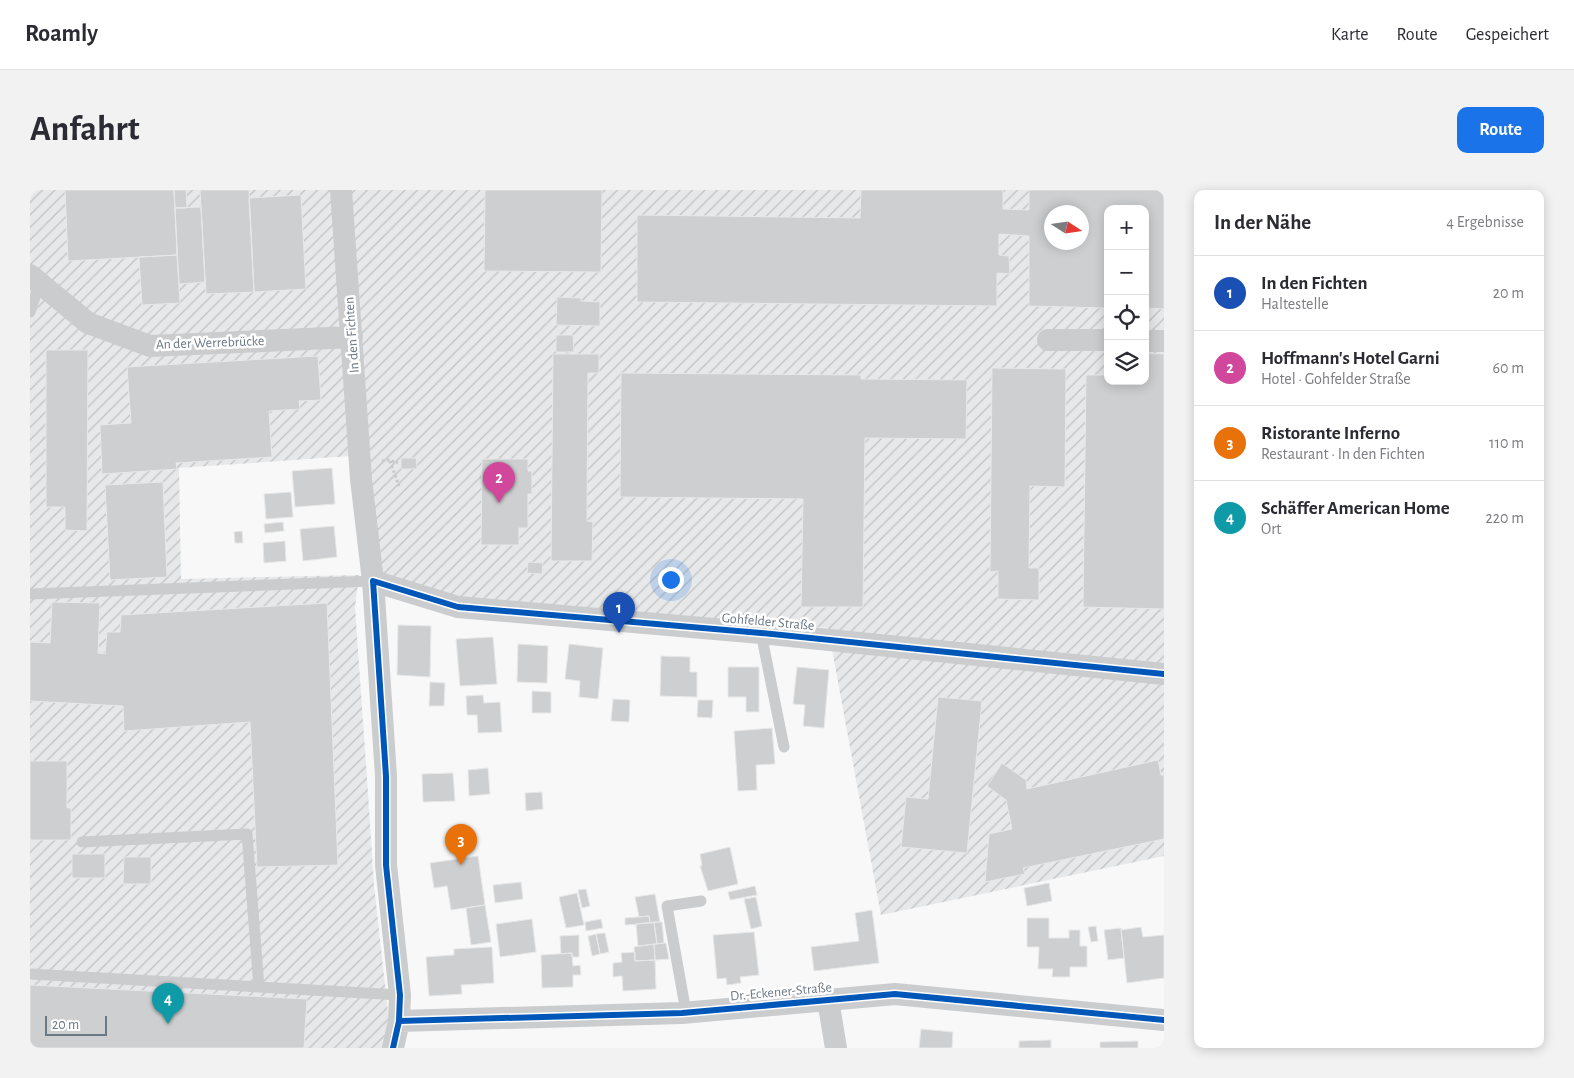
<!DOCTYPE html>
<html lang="de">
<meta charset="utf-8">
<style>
:root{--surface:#fff;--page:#f2f2f3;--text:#2b2b33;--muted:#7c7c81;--line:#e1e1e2;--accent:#1a73e8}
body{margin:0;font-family:"Alegreya Sans",sans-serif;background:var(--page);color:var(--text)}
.controls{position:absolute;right:15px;top:15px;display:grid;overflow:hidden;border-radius:10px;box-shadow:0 2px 12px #0003}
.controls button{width:45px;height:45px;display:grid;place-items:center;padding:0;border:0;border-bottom:1px solid var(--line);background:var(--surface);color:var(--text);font:25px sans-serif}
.compass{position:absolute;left:1014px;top:15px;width:45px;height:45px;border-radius:50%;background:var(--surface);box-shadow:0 2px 12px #0003;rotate:102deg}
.scale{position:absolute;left:15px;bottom:12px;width:62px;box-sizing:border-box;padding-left:5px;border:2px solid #6b7885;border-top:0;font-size:14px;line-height:18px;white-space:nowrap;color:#6b7885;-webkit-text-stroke:4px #fff;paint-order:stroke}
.you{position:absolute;left:640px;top:389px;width:18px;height:18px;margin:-12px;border:4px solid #fff;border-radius:50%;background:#1a73e8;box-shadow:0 0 0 8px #1a73e833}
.badge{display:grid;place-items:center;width:32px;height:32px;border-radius:50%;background:var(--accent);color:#fff;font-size:16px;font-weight:700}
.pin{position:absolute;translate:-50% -41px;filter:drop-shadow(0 1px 2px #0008)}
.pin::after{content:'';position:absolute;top:26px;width:18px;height:15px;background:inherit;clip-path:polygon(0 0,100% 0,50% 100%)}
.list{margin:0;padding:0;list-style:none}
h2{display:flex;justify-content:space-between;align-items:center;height:65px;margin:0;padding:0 20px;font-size:21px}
h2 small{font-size:16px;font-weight:400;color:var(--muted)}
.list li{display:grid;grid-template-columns:32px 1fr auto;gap:15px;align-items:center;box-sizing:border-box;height:75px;padding:0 20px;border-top:1px solid var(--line)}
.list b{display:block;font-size:19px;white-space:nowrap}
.list p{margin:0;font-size:16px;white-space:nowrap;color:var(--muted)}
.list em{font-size:16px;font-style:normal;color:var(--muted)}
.icon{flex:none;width:28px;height:28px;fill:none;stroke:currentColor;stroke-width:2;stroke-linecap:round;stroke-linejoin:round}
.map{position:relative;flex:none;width:1134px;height:858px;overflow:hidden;border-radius:10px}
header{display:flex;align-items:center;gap:30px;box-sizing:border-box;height:70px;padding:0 25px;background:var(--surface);border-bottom:1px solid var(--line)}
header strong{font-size:24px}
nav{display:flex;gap:28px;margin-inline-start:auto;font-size:18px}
.intro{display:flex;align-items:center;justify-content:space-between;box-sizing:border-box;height:120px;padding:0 30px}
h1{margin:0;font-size:35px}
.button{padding:12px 22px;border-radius:10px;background:var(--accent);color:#fff;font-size:18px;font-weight:700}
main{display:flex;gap:30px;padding:0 30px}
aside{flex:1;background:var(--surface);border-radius:10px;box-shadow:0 2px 12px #0003}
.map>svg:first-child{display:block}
.industrial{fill:url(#industrial-furrows);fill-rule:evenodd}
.building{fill:#cdcfd0;stroke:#e8e8e8;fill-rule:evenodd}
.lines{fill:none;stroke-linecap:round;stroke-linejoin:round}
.path{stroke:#c8c9ca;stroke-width:3;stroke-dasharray:2.5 2.5;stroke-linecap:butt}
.lane{stroke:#cbccce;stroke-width:11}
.street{stroke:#cbccce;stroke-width:22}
.cycleway-casing{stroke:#fff;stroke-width:9}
.cycleway{stroke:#0057b8;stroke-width:6}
.labels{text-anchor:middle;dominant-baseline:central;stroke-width:5;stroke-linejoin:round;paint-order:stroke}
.street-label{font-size:14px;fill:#6b7885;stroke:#fff}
</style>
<header>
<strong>Roamly</strong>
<nav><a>Karte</a><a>Route</a><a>Gespeichert</a></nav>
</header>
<div class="intro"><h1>Anfahrt</h1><a class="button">Route</a></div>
<main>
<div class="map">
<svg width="1134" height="858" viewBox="0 0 1134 858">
<defs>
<pattern id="industrial-furrows" width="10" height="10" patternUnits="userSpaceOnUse" patternTransform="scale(1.25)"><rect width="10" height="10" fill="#e7e8e9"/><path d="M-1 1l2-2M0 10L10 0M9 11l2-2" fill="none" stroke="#bfc1c2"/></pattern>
</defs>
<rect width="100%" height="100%" fill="#f8f8f8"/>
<path class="industrial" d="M0,0H1134V666L851,725L798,438L431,408L340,386L321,266L149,278L151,389L329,385L325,417L338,603L344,695L359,831L354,858H0ZM1078,19H1115V191H1078ZM1022,22H1052V52H1022Z"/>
<path class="building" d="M35,0H144L147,65L38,71Z
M144,0H156L157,18H145Z
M170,0H219L224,102L176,104Z
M455,0H572L571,82L454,81Z
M831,0H973V19L999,20V0H1134V119L1115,118V19H1078V118L999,116V46L969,44V65L979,66L980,84L967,83V116L607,112V25L830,28ZM1022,22H1052V52H1022Z
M271,5L276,99L224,102L219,8Z
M171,17L175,92L149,94L145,18Z
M147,65L150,113L112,115L109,67Z
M527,107L551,108V111L569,112L570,108V136L526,135Z
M526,145H543L544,162H526Z
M16,160H58L57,341L35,340V317H16Z
M1115,163L1134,164V419L1053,417L1056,185H1078V191H1115Z
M523,164H569V183H558L557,331L563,332L562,371H521Z
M288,166L291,210L269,211L270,219L239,221L242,267L146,273L147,279L72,284L70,235L101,233L97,177Z
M962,178L1036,179L1035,297L1000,296L999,378H1009V410L968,409V381L960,382Z
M591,183L831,185V189L937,190L936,249L835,248L833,417H771L773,309L590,307Z
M371,268H386L387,279H371Z
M452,269H498V281H502V304H498V338H489V355H451Z
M302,278L305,314L265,317L262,281Z
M133,292L137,387L80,390L75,295Z
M261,302L263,327L236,329L234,304Z
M253,332L254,341L235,343L234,334Z
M304,336L307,367L273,371L270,339Z
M212,341L213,353H205L204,342Z
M255,351L256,371L234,373L233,353Z
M498,372L513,373L512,384L497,383Z
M22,412L70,413L68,463L75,464L77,442H90L91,425L297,413L308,675L227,677L220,532L94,541L93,516L0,511V452L20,453Z
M368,435L401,436L400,487L367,485Z
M463,447L467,494L430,496L426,449Z
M488,454L518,456L517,493L487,492Z
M539,454L573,458L568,509L549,507L550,491L535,489Z
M631,466L660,467V482H667V507L630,506Z
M698,477H729V522H716V507H698Z
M767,477L799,480L794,538L773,536L775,515L763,514Z
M400,492L415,493L414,516H399Z
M502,501L521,502V523H502Z
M453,505L454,513L470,512L472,542L448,543L447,525H437L436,506Z
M908,507L952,511L937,663L871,657L876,607L898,609Z
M583,509L600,510L599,532L581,531Z
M668,510H683L682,528L667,527Z
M742,538L745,574L726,575L727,600L708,601L704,541Z
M1128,570L1131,585H1134V649L993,678L995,684L955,692L959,644L982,639L976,610L957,596L972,573L996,590L997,599Z
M0,571H37V618H41V650H0Z
M458,578L460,604L439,606L438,580Z
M423,583L425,611L393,612L392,584Z
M512,602L513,619L496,621L495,603Z
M700,657L708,694L678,701L670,676H672L670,664Z
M42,664H75V688H42Z
M448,666L455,715L421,720L417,696L404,698L400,673Z
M94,667H121V694H93Z
M491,692L493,709L465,713L463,695Z
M1019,693L1022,711L997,716L994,698Z
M725,696L727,705L700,710L698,702Z
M556,699L560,716L552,718L548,700Z
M547,703L554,735L536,738L529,707Z
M625,704L630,732L620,733L619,726L609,727L605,707Z
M726,707L732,736L721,739L714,709Z
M455,715L461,752L441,755L436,718Z
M842,720L849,773L784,781L781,757L829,751L825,723Z
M619,726L620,733L595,735V728Z
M997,728H1019V748H1039V740H1050V756H1057V777H1040V787H1022L1023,779H1008L1009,757H997Z
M502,729L506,762L470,767L466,734Z
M571,729L573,738L556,741L555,732Z
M624,732H632L634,753L627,754Z
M624,732L627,754L608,756L606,734Z
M1066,736L1068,751L1061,752L1058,737Z
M1111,737L1113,747L1134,745V788L1097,793L1091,740Z
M1091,738L1094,768L1078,770L1074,740Z
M724,742L729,785L710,787L711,793L697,795L696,788L687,789L683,745Z
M575,743L579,762L570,764L566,744Z
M566,744L570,764L562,766L558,746Z
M549,745V767H542V763L531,764L530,746Z
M636,753L639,769L625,770L624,754Z
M624,754L625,770L605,771L604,757Z
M462,757L464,793L431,795L432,804L399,806L396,767L424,765V759Z
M605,762V771L625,770L626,799L593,801L592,786L583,787V773L592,772L591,763Z
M542,763L543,776L550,775L551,785H543V797L512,798L511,765Z
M0,795L277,809L274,858H0Z
M891,839L923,842L922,858H889Z
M1021,850V858H989V851Z
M1108,851V858H1070V852Z"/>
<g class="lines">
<path class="path" d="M352,271L360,270L368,273
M360,271L369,296"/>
<path class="lane" d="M0,122L10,92
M0,404L343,391
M731,443L754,557
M52,652L217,644L229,797
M0,784L370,805
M656,822L637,716L671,711"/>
<path class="street" d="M311,0L331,289L343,391L356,586V675L370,805L369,831L363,858
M0,85L58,133L120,156L322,147
M1018,150H1078
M1115,151H1134
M343,391L428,417L731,443L1134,484
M798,810L806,858
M369,831L652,823L865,804L1134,830"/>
<g class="cycleway-casing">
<path id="cycleway" d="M369,831L652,823L865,804L1134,830
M363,858L369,831L370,805L356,675V586L343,391L428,417L731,443L1134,484"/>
</g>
<use href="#cycleway" class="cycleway"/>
</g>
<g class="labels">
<g class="street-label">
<text transform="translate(322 145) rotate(-94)">In den Fichten</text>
<text transform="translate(180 153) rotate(-2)">An der Werrebrücke</text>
<text transform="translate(738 432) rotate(5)">Gohfelder Straße</text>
<text transform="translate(751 802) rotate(-5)">Dr.-Eckener-Straße</text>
</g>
</g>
</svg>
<div class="controls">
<button>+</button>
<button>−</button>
<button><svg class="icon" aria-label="locate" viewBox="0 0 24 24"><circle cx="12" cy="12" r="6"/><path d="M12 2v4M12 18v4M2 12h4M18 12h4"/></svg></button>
<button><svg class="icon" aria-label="layers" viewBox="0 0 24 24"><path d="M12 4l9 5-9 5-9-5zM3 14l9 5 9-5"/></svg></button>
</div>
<svg class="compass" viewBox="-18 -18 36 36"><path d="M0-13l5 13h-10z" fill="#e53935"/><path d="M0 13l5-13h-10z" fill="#7c7c81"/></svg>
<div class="scale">20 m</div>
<div class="you"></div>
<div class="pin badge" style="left:589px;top:443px;background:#1a4fb4">1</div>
<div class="pin badge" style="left:469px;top:313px;background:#d1479c">2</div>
<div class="pin badge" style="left:431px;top:675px;background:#e8710a">3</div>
<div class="pin badge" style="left:138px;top:834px;background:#0f9aa8">4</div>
</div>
<aside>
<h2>In der Nähe<small>4 Ergebnisse</small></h2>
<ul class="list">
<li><span class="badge" style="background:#1a4fb4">1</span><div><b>In den Fichten</b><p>Haltestelle</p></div><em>20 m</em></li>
<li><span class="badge" style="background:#d1479c">2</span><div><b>Hoffmann's Hotel Garni</b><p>Hotel · Gohfelder Straße</p></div><em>60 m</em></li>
<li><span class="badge" style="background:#e8710a">3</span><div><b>Ristorante Inferno</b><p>Restaurant · In den Fichten</p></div><em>110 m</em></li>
<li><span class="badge" style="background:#0f9aa8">4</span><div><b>Schäffer American Home</b><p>Ort</p></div><em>220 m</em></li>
</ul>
</aside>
</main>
